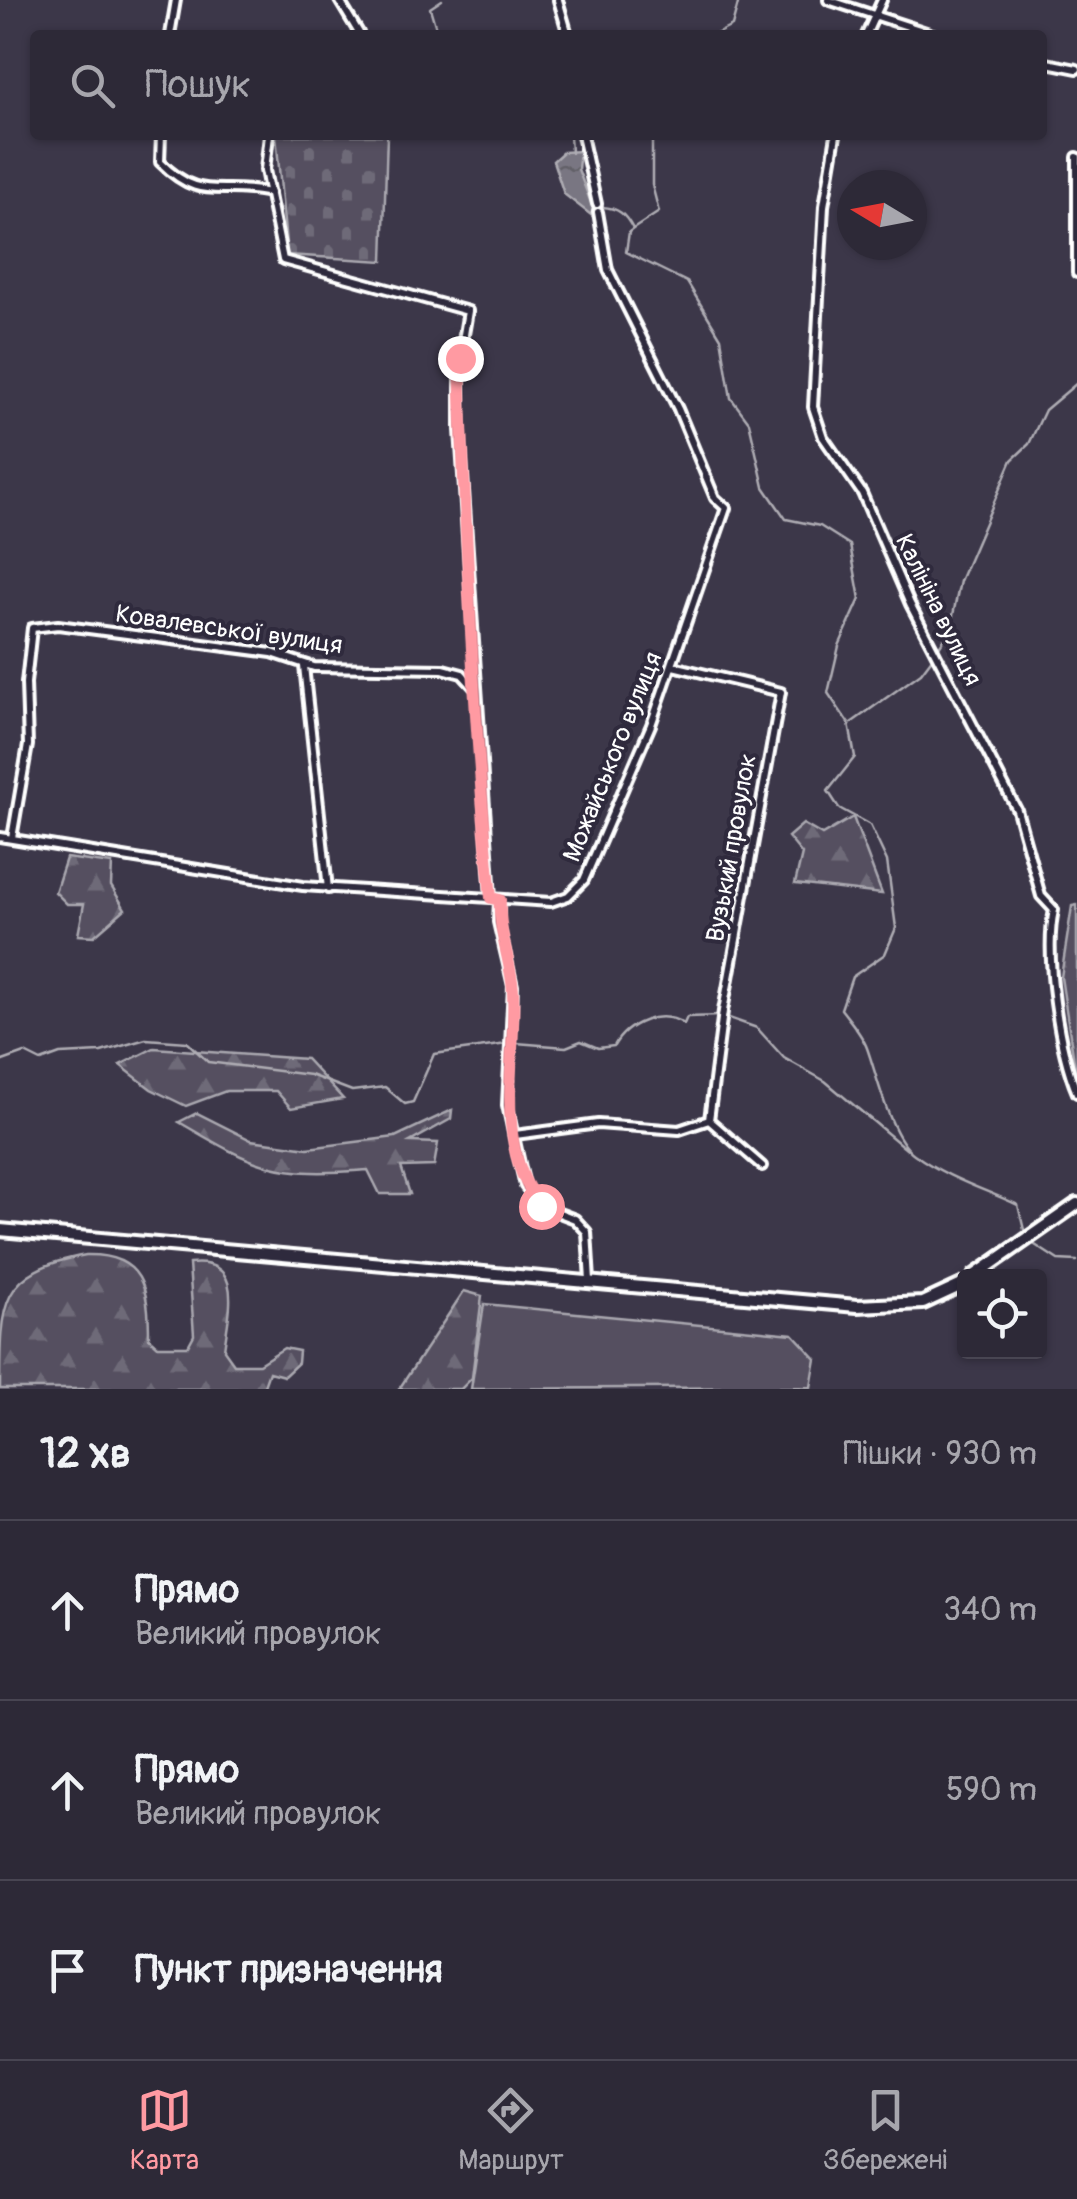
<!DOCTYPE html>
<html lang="uk">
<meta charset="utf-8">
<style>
:root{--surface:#2d2937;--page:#393542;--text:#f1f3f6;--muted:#a7a6ad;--line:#484552;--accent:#ff9aa2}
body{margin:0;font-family:Pangolin,sans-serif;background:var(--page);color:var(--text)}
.controls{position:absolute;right:30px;bottom:30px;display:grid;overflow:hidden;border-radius:10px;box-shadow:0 2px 8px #0004}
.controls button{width:90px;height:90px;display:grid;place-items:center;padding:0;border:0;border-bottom:2px solid var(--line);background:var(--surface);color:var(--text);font:50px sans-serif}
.compass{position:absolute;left:837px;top:170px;width:90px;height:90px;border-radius:50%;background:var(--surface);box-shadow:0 2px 8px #0004;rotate:280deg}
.stop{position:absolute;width:30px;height:30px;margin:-22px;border:8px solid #ff9aa2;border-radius:50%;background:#fff}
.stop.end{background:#ff9aa2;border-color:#fff;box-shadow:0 2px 10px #0008}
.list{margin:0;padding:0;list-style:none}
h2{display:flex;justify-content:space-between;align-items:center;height:130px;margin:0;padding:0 40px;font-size:42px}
h2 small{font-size:32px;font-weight:400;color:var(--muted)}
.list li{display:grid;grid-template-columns:65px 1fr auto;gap:30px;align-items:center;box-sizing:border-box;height:180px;padding:0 40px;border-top:2px solid var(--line)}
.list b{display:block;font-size:38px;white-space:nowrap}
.list p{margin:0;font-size:32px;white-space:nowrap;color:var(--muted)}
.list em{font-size:32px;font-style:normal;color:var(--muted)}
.icon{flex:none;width:55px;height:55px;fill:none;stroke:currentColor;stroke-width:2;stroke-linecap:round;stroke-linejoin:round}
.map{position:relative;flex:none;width:1077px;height:1389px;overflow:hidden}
.search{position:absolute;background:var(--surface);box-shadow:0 2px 8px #0004;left:30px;right:30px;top:30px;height:110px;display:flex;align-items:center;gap:25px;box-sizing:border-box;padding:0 35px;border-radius:10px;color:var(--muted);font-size:38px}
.sheet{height:670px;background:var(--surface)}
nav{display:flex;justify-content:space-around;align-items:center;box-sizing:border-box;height:140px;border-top:2px solid var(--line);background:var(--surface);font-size:28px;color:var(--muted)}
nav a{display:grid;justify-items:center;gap:5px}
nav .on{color:var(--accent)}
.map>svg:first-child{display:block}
.forest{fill:url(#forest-firs);stroke:#aaa8b0;stroke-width:2.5}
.cemetery{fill:url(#cemetery-stones);stroke:#aaa8b0;stroke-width:2.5}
.pitch{fill:#555060;stroke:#aaa8b0;stroke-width:2.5}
.water{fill:url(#water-ripples);stroke:#afadb4;stroke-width:2.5}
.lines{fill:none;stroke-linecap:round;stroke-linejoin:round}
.stream{stroke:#afadb4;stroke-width:2.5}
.minor-casing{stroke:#fff;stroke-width:14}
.secondary-casing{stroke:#fff;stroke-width:18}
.minor{stroke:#2f2a3d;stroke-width:6}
.secondary{stroke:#2f2a3d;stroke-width:10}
.route{stroke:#ff9aa2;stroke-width:12}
.labels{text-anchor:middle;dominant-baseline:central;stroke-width:8;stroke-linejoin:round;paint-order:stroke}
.street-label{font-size:25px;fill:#fff;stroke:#2f2a3d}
</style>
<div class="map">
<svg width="1077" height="1389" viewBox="0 0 1077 1389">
<defs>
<pattern id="forest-firs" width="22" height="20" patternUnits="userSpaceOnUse" patternTransform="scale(2.5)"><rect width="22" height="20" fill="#555060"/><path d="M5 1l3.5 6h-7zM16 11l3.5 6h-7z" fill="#6e6a78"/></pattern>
<pattern id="cemetery-stones" width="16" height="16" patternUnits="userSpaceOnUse" patternTransform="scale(2.5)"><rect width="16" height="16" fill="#555060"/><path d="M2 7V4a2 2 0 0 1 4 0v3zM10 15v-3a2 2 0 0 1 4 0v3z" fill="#6e6a78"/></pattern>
<pattern id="water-ripples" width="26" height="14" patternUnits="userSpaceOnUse" patternTransform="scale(2.5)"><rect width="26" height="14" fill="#797682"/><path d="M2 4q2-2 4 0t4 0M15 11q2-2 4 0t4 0" fill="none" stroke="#626167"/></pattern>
</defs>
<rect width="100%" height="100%" fill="#3c3749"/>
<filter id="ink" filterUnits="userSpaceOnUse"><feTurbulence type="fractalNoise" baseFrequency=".01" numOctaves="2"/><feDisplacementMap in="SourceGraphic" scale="20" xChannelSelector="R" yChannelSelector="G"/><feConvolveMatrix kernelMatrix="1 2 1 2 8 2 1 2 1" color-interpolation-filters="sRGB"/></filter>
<g filter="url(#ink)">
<path class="forest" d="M853,817L882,894L795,884L802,854L788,837L803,824L822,835Z
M66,858L112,864L111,886L125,909L94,936L78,935L84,904H67L55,892Z
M1077,905V1081L1061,977L1072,906Z
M154,1048L306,1059L343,1099L291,1108L276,1091H226L186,1106L151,1089L120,1065Z
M452,1110L451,1119L410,1142L438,1143L434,1166L401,1167L410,1194H380L368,1170C275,1177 259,1169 179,1122L197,1113L251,1140L308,1148L395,1137Z
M86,1255C143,1254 149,1288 149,1338L158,1346H188L194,1335L189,1264C247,1257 228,1314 224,1350L234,1364H259L284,1348L299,1351L298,1363L284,1376L269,1372L263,1389H0C0,1301 0,1271 86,1255Z
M464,1291L482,1296L472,1378L461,1389H399Z"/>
<path class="cemetery" d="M387,135L383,261L287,255L276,135Z"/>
<path class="pitch" d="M484,1304L793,1334L816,1359L811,1387L471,1389Z"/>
<path class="water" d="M580,151L578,169L593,208L591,215L564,194L553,161L563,152Z"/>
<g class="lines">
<path class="stream" d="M438,35L430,8L442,0
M714,35L732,26L739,0
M570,135L571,153
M602,207C619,208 625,214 633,229L629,232L626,252L687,282L721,338L731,398L749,422L764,487L786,519L820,526L850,545L860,599L839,646L828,693L849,724L855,757L828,791L839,808L870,825L887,861L896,928L885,954L852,977L841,1009C850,1021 862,1034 867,1048C877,1075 890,1137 914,1154C947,1178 981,1188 1018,1205L1024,1230
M633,229L659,212L652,185V135
M937,650L950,630L960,581L1012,460L1029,444L1045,410L1077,383
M851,723L921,673L933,657
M726,1017L757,1028L784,1058L825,1081L906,1149
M516,1043L566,1047L581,1041L598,1048L614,1046C626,1024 660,1008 684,1024L687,1017L720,1016
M0,1062L25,1053L41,1061L60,1054L101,1052L146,1039L187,1042L208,1062L310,1075L352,1091L385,1087L405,1104L413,1102L434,1054L507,1044
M1032,1243L1058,1260L1077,1261"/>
<g class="minor-casing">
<path id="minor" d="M339,0L359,33L356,35
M558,0L568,35
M828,0L935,35
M170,35L176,0
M866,35L882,0
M1042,62L1077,69
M161,135L160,162C202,204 218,181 270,193
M269,135L265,170L283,260L468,311L460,358V430L491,898
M582,135L597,204
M836,135L824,206L813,407L823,437L862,493L910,604L1017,810L1041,896L1054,910C1044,955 1059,1051 1077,1093
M1077,157V273
M304,666L328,889
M0,837L303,886L551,902L568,896L584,880L651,725L726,508L715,498L678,409L608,270L598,212
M12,838L28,745L26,683L32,628L58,625L272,653L314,667L443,669L462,674L473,686
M499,900L498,922L513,986L507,1105L525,1186L541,1206L575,1219L587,1232L590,1281
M709,1120L762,1166
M515,1135L598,1124L679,1130L709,1120L723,1011L781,692L673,666"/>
</g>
<g class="secondary-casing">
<path id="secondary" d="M0,1230L857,1306L923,1303L964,1284
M974,1276L1077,1204"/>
</g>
<use href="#minor" class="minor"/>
<use href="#secondary" class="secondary"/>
</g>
</g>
<g class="lines" filter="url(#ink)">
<path class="route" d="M460,358C465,538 473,719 491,898L500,900C498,932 511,960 513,991C517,1062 492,1146 541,1206"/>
</g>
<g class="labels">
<g class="street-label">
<text transform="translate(938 610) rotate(64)">Калініна вулиця</text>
<text transform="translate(229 630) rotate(8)">Ковалевської вулиця</text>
<text transform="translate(613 757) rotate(-68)">Можайського вулиця</text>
<text transform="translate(732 848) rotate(-80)">Вузький провулок</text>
</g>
</g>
</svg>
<div class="controls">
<button><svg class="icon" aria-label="locate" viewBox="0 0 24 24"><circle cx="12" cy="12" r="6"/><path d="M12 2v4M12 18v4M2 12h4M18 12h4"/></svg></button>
</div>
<svg class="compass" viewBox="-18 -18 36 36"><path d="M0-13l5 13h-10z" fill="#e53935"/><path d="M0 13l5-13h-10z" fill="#a7a6ad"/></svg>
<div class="stop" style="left:541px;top:1206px"></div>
<div class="stop end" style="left:460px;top:358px"></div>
<div class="search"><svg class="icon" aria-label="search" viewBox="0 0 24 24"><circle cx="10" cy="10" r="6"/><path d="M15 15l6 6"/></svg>Пошук</div>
</div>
<section class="sheet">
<h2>12 хв<small>Пішки · 930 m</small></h2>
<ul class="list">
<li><svg class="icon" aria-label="ahead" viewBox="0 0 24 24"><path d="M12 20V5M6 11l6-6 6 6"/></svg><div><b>Прямо</b><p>Великий провулок</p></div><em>340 m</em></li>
<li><svg class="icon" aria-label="ahead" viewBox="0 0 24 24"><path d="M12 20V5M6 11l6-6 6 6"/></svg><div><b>Прямо</b><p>Великий провулок</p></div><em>590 m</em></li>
<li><svg class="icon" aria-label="arrive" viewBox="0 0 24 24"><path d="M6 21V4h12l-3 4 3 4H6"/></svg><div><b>Пункт призначення</b></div></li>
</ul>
</section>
<nav>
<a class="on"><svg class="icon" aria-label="map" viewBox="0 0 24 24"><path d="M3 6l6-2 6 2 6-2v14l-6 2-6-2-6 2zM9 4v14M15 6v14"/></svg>Карта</a>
<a><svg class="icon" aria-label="directions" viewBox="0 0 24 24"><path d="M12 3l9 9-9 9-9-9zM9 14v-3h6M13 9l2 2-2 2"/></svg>Маршрут</a>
<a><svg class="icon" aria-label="saved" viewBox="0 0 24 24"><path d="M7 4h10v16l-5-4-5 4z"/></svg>Збережені</a>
</nav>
